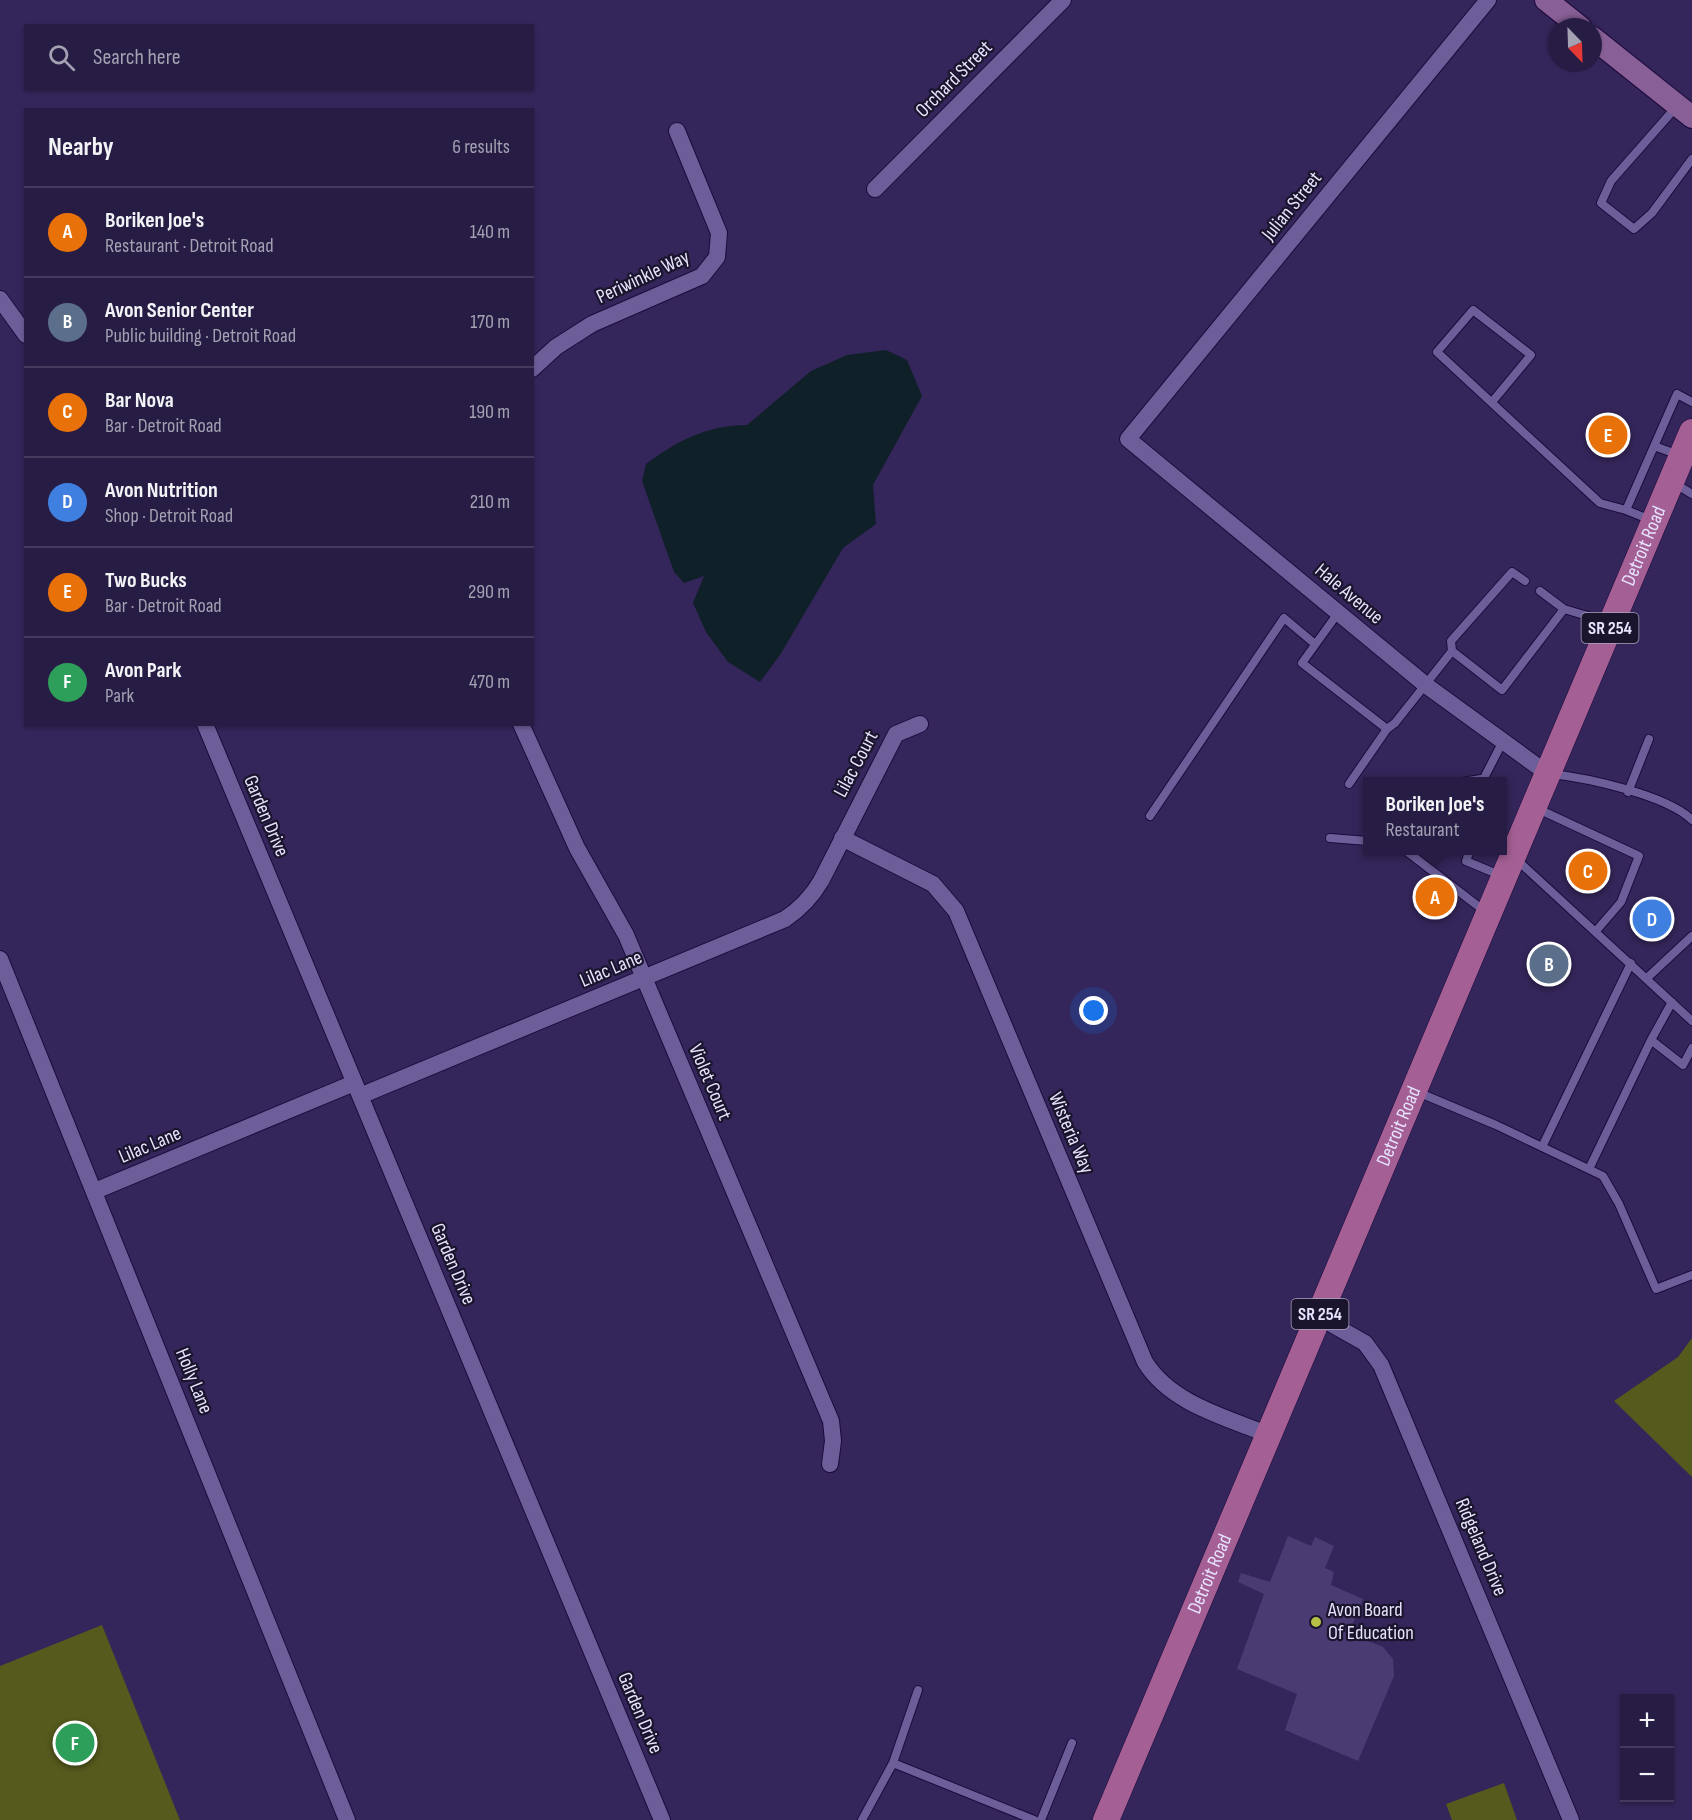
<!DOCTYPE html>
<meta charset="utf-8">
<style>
:root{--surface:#271c44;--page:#2f254b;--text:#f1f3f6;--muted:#a4a1b2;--line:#433a5d;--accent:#b8c147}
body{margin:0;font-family:"Sofia Sans Condensed",sans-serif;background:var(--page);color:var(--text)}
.controls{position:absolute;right:18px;bottom:18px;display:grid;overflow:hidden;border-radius:0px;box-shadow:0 2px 4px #0004}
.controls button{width:54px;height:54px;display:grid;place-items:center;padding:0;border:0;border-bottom:2px solid var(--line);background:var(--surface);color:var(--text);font:30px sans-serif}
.compass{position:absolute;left:1548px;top:18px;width:54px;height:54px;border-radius:50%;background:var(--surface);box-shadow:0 2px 4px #0004;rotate:157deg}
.you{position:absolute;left:1094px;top:1011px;width:21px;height:21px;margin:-15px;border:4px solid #fff;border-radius:50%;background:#1a73e8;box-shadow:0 0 0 9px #1a73e833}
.badge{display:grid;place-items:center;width:39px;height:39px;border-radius:50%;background:var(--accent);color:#fff;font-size:20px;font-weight:700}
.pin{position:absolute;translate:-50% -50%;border:3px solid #fff;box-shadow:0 2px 6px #0006}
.popup{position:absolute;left:1363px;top:777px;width:144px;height:78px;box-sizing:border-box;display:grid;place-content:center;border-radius:0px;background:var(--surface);filter:drop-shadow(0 2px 4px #0005);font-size:20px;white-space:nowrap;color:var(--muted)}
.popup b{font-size:22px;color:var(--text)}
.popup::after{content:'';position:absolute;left:50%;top:100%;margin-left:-12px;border:12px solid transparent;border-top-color:var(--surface)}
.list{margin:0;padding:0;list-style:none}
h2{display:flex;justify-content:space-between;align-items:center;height:78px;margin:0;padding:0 24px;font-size:26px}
h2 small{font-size:20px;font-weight:400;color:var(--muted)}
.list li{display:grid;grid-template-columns:39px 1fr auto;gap:18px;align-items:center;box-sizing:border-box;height:90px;padding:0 24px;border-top:2px solid var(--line)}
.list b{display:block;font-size:22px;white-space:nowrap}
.list p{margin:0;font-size:20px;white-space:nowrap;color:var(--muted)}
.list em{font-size:20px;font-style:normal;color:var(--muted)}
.icon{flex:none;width:33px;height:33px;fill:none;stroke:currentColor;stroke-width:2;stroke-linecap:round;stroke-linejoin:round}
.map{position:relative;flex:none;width:1692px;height:1820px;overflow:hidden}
.search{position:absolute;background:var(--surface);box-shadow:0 2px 4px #0004;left:24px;top:24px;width:510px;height:66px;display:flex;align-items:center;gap:15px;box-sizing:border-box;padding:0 21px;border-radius:0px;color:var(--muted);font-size:22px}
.panel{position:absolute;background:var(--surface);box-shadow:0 2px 4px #0004;left:24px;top:108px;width:510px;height:618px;border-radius:0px}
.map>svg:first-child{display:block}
.green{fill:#555a1d}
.water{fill:#102029}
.building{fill:#4a3c73}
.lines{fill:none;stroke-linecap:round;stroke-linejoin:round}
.lane-casing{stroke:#1d0b3d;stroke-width:10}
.street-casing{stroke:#1d0b3d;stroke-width:18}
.secondary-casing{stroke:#1d0b3d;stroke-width:24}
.primary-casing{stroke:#1d0b3d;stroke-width:27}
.lane{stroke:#6c5f99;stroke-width:8}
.street{stroke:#6c5f99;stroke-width:16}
.secondary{stroke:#885f96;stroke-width:22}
.primary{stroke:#a46094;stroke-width:26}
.poi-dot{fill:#b8c147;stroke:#1a142c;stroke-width:2}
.labels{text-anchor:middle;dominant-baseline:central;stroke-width:4.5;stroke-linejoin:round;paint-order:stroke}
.shield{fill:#1a142c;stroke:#aaa4be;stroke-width:1.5}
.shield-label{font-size:18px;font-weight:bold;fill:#e7e2fd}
.street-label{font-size:20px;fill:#e7e2fd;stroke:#1a142c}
.poi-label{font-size:20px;fill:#e7e2fd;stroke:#1a142c;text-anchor:start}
</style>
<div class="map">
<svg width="1692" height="1820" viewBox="0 0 1692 1820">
<rect width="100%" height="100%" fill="#34265a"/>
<path class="green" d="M1692,1338V1477L1614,1401L1678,1357Z
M102,1625L180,1820H0V1666Z
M1504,1783L1517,1820H1452L1446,1804Z"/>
<path class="water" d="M886,350L907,360L922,396L873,485L876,524L843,548L780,655L760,682L728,662L706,632L693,603L704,576L684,583L674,572L642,481L646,464C677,441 707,425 747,425L811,371L847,355Z"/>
<path class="building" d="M1288,1536L1311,1546L1315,1537L1334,1546L1325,1568L1334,1572L1331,1585L1363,1599L1349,1633L1383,1647L1393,1659L1394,1676L1358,1761L1285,1730L1297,1694L1237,1669L1264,1594L1238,1582L1241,1573L1270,1582Z"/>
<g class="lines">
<g class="lane-casing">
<path id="lane" d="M1677,106L1611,181L1601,203L1634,229L1652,213L1692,159
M1492,402L1531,355L1473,310L1437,352L1600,503L1626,510L1677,394L1692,402
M1654,446L1679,455
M1674,483L1692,494
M1626,510L1651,520
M1540,591L1564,609
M1338,613L1302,663L1387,729
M1452,651L1451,641L1512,572L1525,581
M1552,774C1587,778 1667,795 1692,820
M1462,782L1481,779
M1482,782L1503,741
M1349,784L1387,729L1395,723L1452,651L1502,690L1564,609L1608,622
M1628,792L1649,739
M1536,808L1639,856L1621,902L1596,931
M1150,816L1284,618L1315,644
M1330,838L1368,841
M1405,850L1487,913
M1470,850L1466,861L1502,876
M1516,859L1692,1021
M1647,978L1692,936
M1651,1040L1672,1002
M1415,1091L1496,1125L1603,1176L1619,1204L1656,1289L1692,1275
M1542,1147L1631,963
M1589,1169L1651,1040L1683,1065L1692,1048
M893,1763L1034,1820
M862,1820L893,1763L918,1690
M1041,1820L1072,1743"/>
</g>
<g class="street-casing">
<path id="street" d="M1488,0L1128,439L1427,686L1548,774
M875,189L1063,0
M0,299L26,335
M532,369L556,347L592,324L702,276L717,257L719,233L677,131
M205,724L662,1820
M521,724L577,848L626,935L831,1421L833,1441L830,1464
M842,838L933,884L956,911L1145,1362C1171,1404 1226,1417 1269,1435
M0,959L347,1820
M360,1096L785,919C800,909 811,898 821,881L896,734L920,724
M95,1191L354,1083
M1319,1317L1365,1343L1381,1365L1571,1820"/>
</g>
<g class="secondary-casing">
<path id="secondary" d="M1546,0L1580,27
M1593,38L1692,117"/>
</g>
<g class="primary-casing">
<g id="primary">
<path id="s1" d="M1106,1820L1692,432"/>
</g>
</g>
<use href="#lane" class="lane"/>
<use href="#street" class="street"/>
<use href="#secondary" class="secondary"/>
<use href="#primary" class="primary"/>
</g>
<circle class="poi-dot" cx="1316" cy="1622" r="6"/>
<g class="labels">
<g class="shield">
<rect x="1581.5" y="613" width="57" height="30" rx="4.5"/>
<rect x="1291.5" y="1299" width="57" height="30" rx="4.5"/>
</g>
<g class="shield-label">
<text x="1610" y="628">SR 254</text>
<text x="1320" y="1314">SR 254</text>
</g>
<g class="street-label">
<text transform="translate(954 79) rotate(-45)">Orchard Street</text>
<text transform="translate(1292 206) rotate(-51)">Julian Street</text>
<text transform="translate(643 277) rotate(-25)">Periwinkle Way</text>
<text stroke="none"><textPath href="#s1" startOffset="1383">Detroit Road</textPath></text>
<text transform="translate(1349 594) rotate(40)">Hale Avenue</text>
<text transform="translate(856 764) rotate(-62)">Lilac Court</text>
<text transform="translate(266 816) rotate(67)">Garden Drive</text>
<text transform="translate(611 969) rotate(-23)">Lilac Lane</text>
<text transform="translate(710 1082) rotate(67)">Violet Court</text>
<text stroke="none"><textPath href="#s1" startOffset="753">Detroit Road</textPath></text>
<text transform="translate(1071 1133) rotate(67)">Wisteria Way</text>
<text transform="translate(150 1145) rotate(-23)">Lilac Lane</text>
<text transform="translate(453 1264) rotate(67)">Garden Drive</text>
<text transform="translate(194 1381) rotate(68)">Holly Lane</text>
<text transform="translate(1481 1547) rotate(67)">Ridgeland Drive</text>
<text stroke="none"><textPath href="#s1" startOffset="267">Detroit Road</textPath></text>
<text transform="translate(640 1713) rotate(67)">Garden Drive</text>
</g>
<g class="poi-label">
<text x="1328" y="1610">Avon Board<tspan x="1328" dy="23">Of Education</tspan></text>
</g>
</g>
</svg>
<div class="controls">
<button>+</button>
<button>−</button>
</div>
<svg class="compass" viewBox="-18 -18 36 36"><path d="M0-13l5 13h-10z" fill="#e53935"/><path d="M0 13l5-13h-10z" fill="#a4a1b2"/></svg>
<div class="you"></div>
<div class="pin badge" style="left:1435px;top:897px;background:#e8710a">A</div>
<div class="popup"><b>Boriken Joe's</b>Restaurant</div>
<div class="pin badge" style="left:1549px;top:964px;background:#5c6f8a">B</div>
<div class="pin badge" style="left:1588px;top:871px;background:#e8710a">C</div>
<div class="pin badge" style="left:1652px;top:919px;background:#3f7fe0">D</div>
<div class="pin badge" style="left:1608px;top:435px;background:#e8710a">E</div>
<div class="pin badge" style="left:75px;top:1743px;background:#2e9e5b">F</div>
<div class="search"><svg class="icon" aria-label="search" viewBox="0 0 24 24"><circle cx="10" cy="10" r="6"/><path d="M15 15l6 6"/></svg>Search here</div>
<section class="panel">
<h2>Nearby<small>6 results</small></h2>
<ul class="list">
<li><span class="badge" style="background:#e8710a">A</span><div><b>Boriken Joe's</b><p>Restaurant · Detroit Road</p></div><em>140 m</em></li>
<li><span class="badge" style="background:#5c6f8a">B</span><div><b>Avon Senior Center</b><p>Public building · Detroit Road</p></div><em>170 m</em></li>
<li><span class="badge" style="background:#e8710a">C</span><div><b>Bar Nova</b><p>Bar · Detroit Road</p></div><em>190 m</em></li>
<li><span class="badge" style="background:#3f7fe0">D</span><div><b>Avon Nutrition</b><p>Shop · Detroit Road</p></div><em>210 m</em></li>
<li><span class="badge" style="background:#e8710a">E</span><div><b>Two Bucks</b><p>Bar · Detroit Road</p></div><em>290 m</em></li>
<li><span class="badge" style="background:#2e9e5b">F</span><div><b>Avon Park</b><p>Park</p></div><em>470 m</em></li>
</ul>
</section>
</div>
